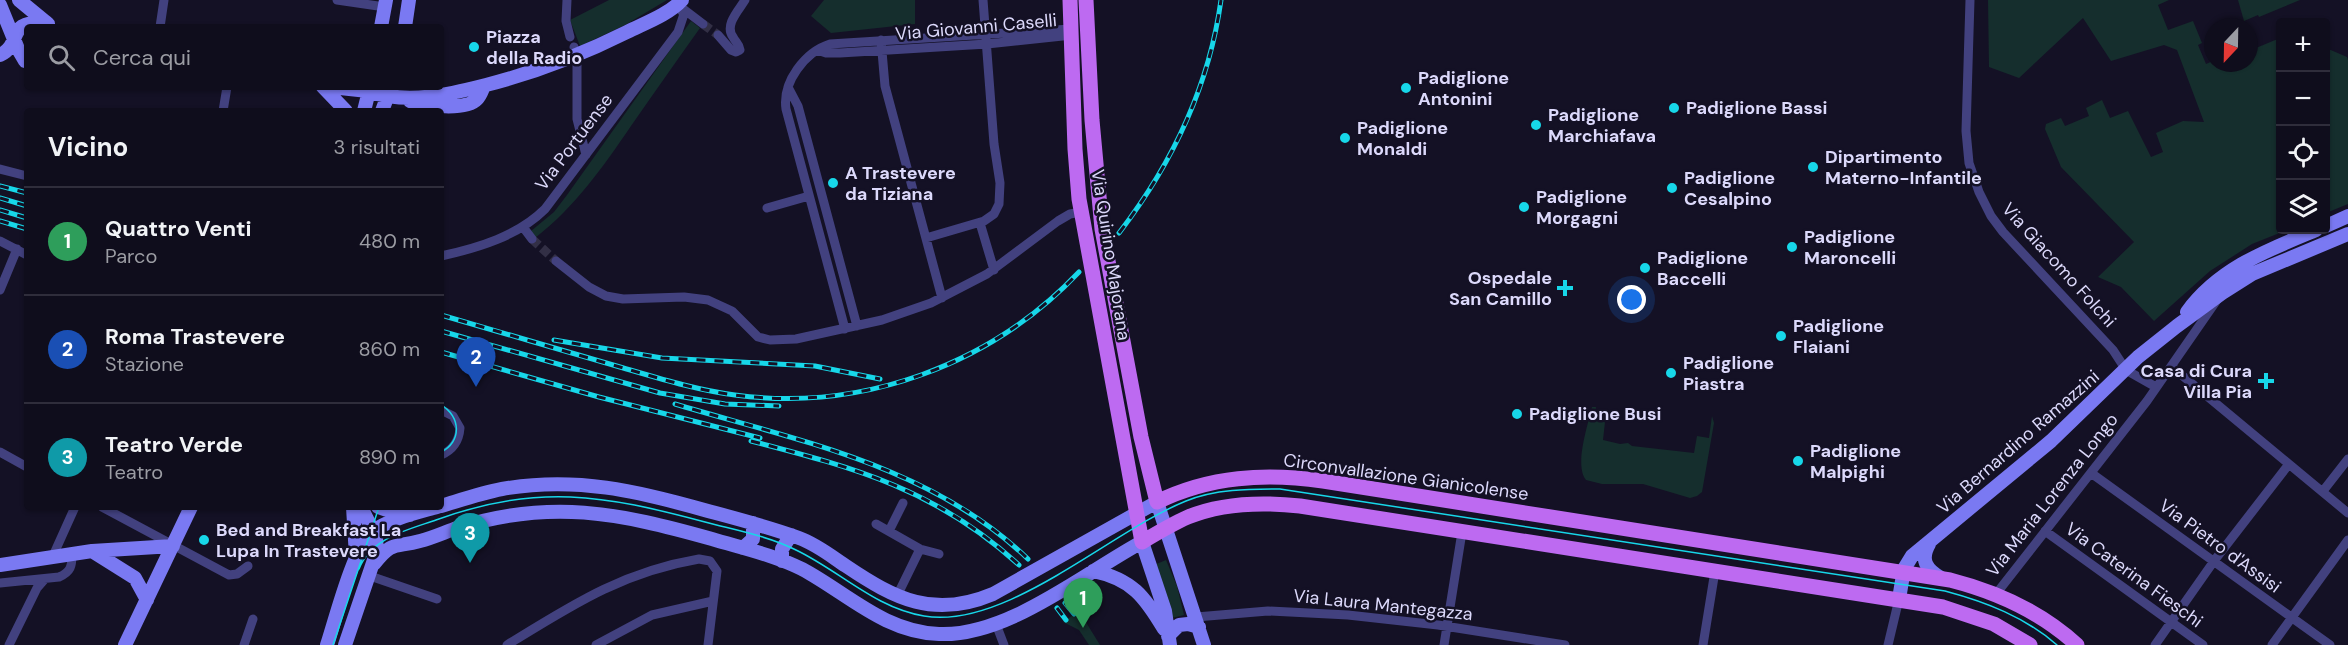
<!DOCTYPE html>
<html lang="it">
<meta charset="utf-8">
<style>
:root{--surface:#0f0d1c;--page:#1d1b29;--text:#f1f3f6;--muted:#9b9ca3;--line:#2f2d3b;--accent:#17d7e9}
body{margin:0;font-family:"DM Sans",sans-serif;background:var(--page);color:var(--text)}
.controls{position:absolute;right:18px;top:18px;display:grid;overflow:hidden;border-radius:6px;box-shadow:0 2px 4px #0004}
.controls button{width:54px;height:54px;display:grid;place-items:center;padding:0;border:0;border-bottom:2px solid var(--line);background:var(--surface);color:var(--text);font:30px sans-serif}
.compass{position:absolute;left:2204px;top:18px;width:54px;height:54px;border-radius:50%;background:var(--surface);box-shadow:0 2px 4px #0004;rotate:202deg}
.you{position:absolute;left:1632px;top:300px;width:21px;height:21px;margin:-15px;border:4px solid #fff;border-radius:50%;background:#1a73e8;box-shadow:0 0 0 9px #1a73e833}
.badge{display:grid;place-items:center;width:39px;height:39px;border-radius:50%;background:var(--accent);color:#fff;font-size:20px;font-weight:700}
.pin{position:absolute;translate:-50% -50px;filter:drop-shadow(0 2px 3px #0008)}
.pin::after{content:'';position:absolute;top:32px;width:21px;height:18px;background:inherit;clip-path:polygon(0 0,100% 0,50% 100%)}
.list{margin:0;padding:0;list-style:none}
h2{display:flex;justify-content:space-between;align-items:center;height:78px;margin:0;padding:0 24px;font-size:26px}
h2 small{font-size:20px;font-weight:400;color:var(--muted)}
.list li{display:grid;grid-template-columns:39px 1fr auto;gap:18px;align-items:center;box-sizing:border-box;height:108px;padding:0 24px;border-top:2px solid var(--line)}
.list b{display:block;font-size:22px;white-space:nowrap}
.list p{margin:0;font-size:20px;white-space:nowrap;color:var(--muted)}
.list em{font-size:20px;font-style:normal;color:var(--muted)}
.icon{flex:none;width:33px;height:33px;fill:none;stroke:currentColor;stroke-width:2;stroke-linecap:round;stroke-linejoin:round}
.map{position:relative;flex:none;width:2348px;height:645px;overflow:hidden}
.search{position:absolute;background:var(--surface);box-shadow:0 2px 4px #0004;left:24px;top:24px;width:420px;height:66px;display:flex;align-items:center;gap:15px;box-sizing:border-box;padding:0 21px;border-radius:6px;color:var(--muted);font-size:22px}
.panel{position:absolute;background:var(--surface);box-shadow:0 2px 4px #0004;left:24px;top:108px;width:420px;height:402px;border-radius:6px}
.map>svg:first-child{display:block}
.green{fill:#152e2d}
.lines{fill:none;stroke-linecap:round;stroke-linejoin:round}
.street-tunnel{stroke:#322f45;stroke-width:9;stroke-dasharray:9 4.5;stroke-linecap:butt}
.street{stroke:#42417f;stroke-width:9}
.secondary{stroke:#7a79f2;stroke-width:14}
.primary{stroke:#bd6af1;stroke-width:15}
.tram{stroke:#17d7e9;stroke-width:1.5}
.rail-casing{stroke:#17d7e9;stroke-width:5}
.rail{stroke:#141125;stroke-width:3;stroke-dasharray:9;stroke-linecap:butt}
.poi-dot{fill:#17d7e9;stroke:#141125;stroke-width:2}
.labels{text-anchor:middle;dominant-baseline:central;stroke-width:5;stroke-linejoin:round;paint-order:stroke}
.street-label{font-size:18px;fill:#dcd9fb;stroke:#141125}
.poi-label{font-size:18px;font-weight:bold;fill:#dcd9fb;stroke:#141125;text-anchor:start}
</style>
<div class="map">
<svg width="2348" height="645" viewBox="0 0 2348 645">
<rect width="100%" height="100%" fill="#141125"/>
<path class="green" d="M609,0H667L625,25L580,46L570,20Z
M824,0H915V24L831,33L811,16Z
M1988,0H2169L2158,5L2168,30L2193,21L2202,43L2198,45L2206,64L2213,61V63H2249V41L2252,40L2256,48L2280,38V230H2287L2252,244L2210,271L2154,321L2121,287L2098,277L2134,242L2061,167L2045,129L2046,124L2061,118L2065,126L2089,116L2086,108L2102,100L2110,118L2128,111L2151,157L2163,152L2156,133L2183,121L2204,122L2177,50L2164,45L2111,61L2083,18L2019,78L1989,67Z
M2238,0H2300L2259,17L2258,15L2244,21Z
M691,21L700,28C677,60 654,93 631,126C603,167 575,207 535,238L531,231L554,212L567,195Z
M2326,48L2347,57L2348,60V204L2326,213Z
M1592,407H1596L1594,420L1605,422L1603,440L1620,444L1628,443L1632,446L1694,453L1697,436L1709,438L1712,416L1714,423L1702,492L1697,496L1690,498L1643,484H1602L1586,480C1574,465 1588,425 1592,407Z
M1166,560L1177,586L1184,615L1172,618L1154,565Z
M1079,611L1100,645H1089L1079,630L1063,622Z"/>
<g class="lines">
<path class="street-tunnel" d="M703,24L718,35
M532,239L556,261"/>
<path class="street" d="M337,0L385,7
M567,0L566,21L570,37
M1970,0L1966,131L1969,163L1979,192L1991,216L2003,232L2113,350L2126,370L2156,387
M682,8L703,24
M160,27L164,0
M718,35L731,50L736,52L740,50C739,43 736,43 733,37C724,25 739,10 745,0
M881,40L885,86L942,298
M574,47L577,65V119L586,155
M817,50L826,53H840L987,44L1072,35
M788,87L798,106L857,326
M223,111L227,87
M0,169L27,176
M767,208L809,196
M980,223L994,270
M523,227L532,239
M926,238L984,221L994,214L999,204L1000,183L994,144L983,0
M0,241L27,255
M441,256C478,248 518,236 545,209L678,32L684,14L677,5
M556,261L589,287L606,296L623,299L684,297L708,300L732,311L758,337L770,340L796,339L882,320L931,303L987,274L1058,221L1070,214L1081,212
M0,290L17,249
M845,329L786,109C782,82 805,52 830,44L1071,29
M2172,367L2348,513
M441,410L453,416L460,428C459,441 453,450 441,455
M0,452L27,467
M2091,473L2330,645
M2323,491L2348,459
M102,507L229,575L237,574L248,566
M876,524L920,549L939,554
M889,531L903,503
M2045,531L2203,645
M52,558L75,507
M370,576L437,599
M0,583L59,577C71,572 72,566 72,554
M1996,594L2147,401L2217,300
M897,596L920,549
M1196,617L1268,611L1348,615L1438,625L1565,645
M996,624L1004,645
M9,645L37,588L44,580
M244,645L253,619
M507,645C572,605 622,572 699,559L710,561L717,571L708,645
M596,645L652,615L713,601
M1444,645L1462,532
M1703,645L1715,571
M1888,645L1899,599
M2155,645L2214,561L2289,464
M2272,645L2348,540"/>
<path class="secondary" d="M19,0L48,24
M0,5L18,49L25,61
M381,27L386,0
M405,27L409,0
M0,55C24,43 4,21 46,22
M323,87L346,111
M331,87L377,92
M370,92C409,104 447,95 486,85C537,72 579,56 627,32C645,23 668,15 682,0
M410,101C425,106 466,111 477,99C481,95 482,90 484,86
M364,111L370,87
M382,111L391,87
M2326,226L2348,216
M2187,312C2219,268 2268,250 2316,230
M441,506C461,500 481,493 502,489C575,476 638,491 708,511C738,519 769,527 799,538C816,544 831,556 846,566C895,599 934,619 993,594L1157,502L1204,645
M353,507L356,556
M378,507L398,514L410,515
M1929,544C1920,560 1926,569 1941,578
M743,548L753,539V523
M92,551L135,578L147,600
M782,561V549L791,535
M374,564C393,540 395,548 420,541C432,538 443,533 454,529C550,498 619,513 712,539C742,548 774,555 802,569C847,593 884,632 939,634C1007,637 1083,574 1142,542L1165,611L1170,645
M0,565L92,551L173,546
M1093,571C1132,579 1145,597 1164,629
M1899,599L1904,569L1912,556L2051,441L2138,357L2177,326L2222,293L2252,274L2348,234
M1168,636L1179,625L1188,624L1199,627
M125,645L191,507
M327,645C335,621 354,546 372,532C389,519 416,513 437,507
M345,645L377,551L376,537L361,507"/>
<path class="primary" d="M1070,0L1075,149L1079,199L1142,542C1157,533 1172,524 1188,517C1222,503 1263,502 1300,506L1943,607L1994,624L2030,645
M1086,0L1092,120L1102,229L1141,437L1157,502C1210,476 1265,473 1323,481L1950,580C1997,592 2041,612 2077,645"/>
<path class="tram" d="M441,405C461,416 462,442 441,452
M359,569C371,538 407,530 436,520C537,483 604,495 705,522C735,530 768,536 796,550C840,571 875,608 924,616C1006,630 1111,531 1186,501C1215,489 1249,489 1280,489L1945,591C1986,602 2025,617 2057,645
M333,645L379,507"/>
<g class="rail-casing">
<path id="rail" d="M0,186L27,193
M0,198L27,206
M0,210L27,218
M0,221L27,229
M1119,233C1172,164 1209,87 1221,0
M441,315C501,332 560,350 620,367C658,378 696,390 735,395C862,412 991,365 1079,272
M441,331L660,393L725,404L779,406
M554,340L662,358L815,366L880,379
M441,352L599,397L760,438
M675,404C799,441 931,466 1028,559
M751,441C856,468 937,490 1019,565
M1065,603L1074,614
M1057,608L1066,620"/>
</g>
<use href="#rail" class="rail"/>
</g>
<g class="poi-dot">
<circle cx="474" cy="47" r="6"/>
<circle cx="1406" cy="88" r="6"/>
<circle cx="1674" cy="108" r="6"/>
<circle cx="1536" cy="125" r="6"/>
<circle cx="1345" cy="138" r="6"/>
<circle cx="1813" cy="167" r="6"/>
<circle cx="833" cy="183" r="6"/>
<circle cx="1672" cy="188" r="6"/>
<circle cx="1524" cy="207" r="6"/>
<circle cx="1792" cy="247" r="6"/>
<circle cx="1645" cy="268" r="6"/>
<path d="M1562 279h6v6h6v6h-6v6h-6v-6h-6v-6h6z"/>
<circle cx="1781" cy="336" r="6"/>
<circle cx="1671" cy="373" r="6"/>
<path d="M2263 372h6v6h6v6h-6v6h-6v-6h-6v-6h6z"/>
<circle cx="1517" cy="414" r="6"/>
<circle cx="1798" cy="461" r="6"/>
<circle cx="204" cy="540" r="6"/>
</g>
<g class="labels">
<g class="street-label">
<text transform="translate(976 27) rotate(-5)">Via Giovanni Caselli</text>
<text transform="translate(574 142) rotate(-53)">Via Portuense</text>
<text transform="translate(1111 255) rotate(81)">Via Quirino Majorana</text>
<text transform="translate(2059 265) rotate(48)">Via Giacomo Folchi</text>
<text transform="translate(2018 442) rotate(-41)">Via Bernardino Ramazzini</text>
<text transform="translate(1406 477) rotate(8)">Circonvallazione Gianicolense</text>
<text transform="translate(2052 495) rotate(-52)">Via Maria Lorenza Longo</text>
<text transform="translate(2220 546) rotate(36)">Via Pietro d'Assisi</text>
<text transform="translate(2134 575) rotate(36)">Via Caterina Fieschi</text>
<text transform="translate(1383 605) rotate(6)">Via Laura Mantegazza</text>
</g>
<g class="poi-label">
<text x="486" y="37">Piazza<tspan x="486" dy="21">della Radio</tspan></text>
<text x="1418" y="78">Padiglione<tspan x="1418" dy="21">Antonini</tspan></text>
<text x="1686" y="108">Padiglione Bassi</text>
<text x="1548" y="115">Padiglione<tspan x="1548" dy="21">Marchiafava</tspan></text>
<text x="1357" y="128">Padiglione<tspan x="1357" dy="21">Monaldi</tspan></text>
<text x="1825" y="157">Dipartimento<tspan x="1825" dy="21">Materno-Infantile</tspan></text>
<text x="845" y="173">A Trastevere<tspan x="845" dy="21">da Tiziana</tspan></text>
<text x="1684" y="178">Padiglione<tspan x="1684" dy="21">Cesalpino</tspan></text>
<text x="1536" y="197">Padiglione<tspan x="1536" dy="21">Morgagni</tspan></text>
<text x="1804" y="237">Padiglione<tspan x="1804" dy="21">Maroncelli</tspan></text>
<text x="1657" y="258">Padiglione<tspan x="1657" dy="21">Baccelli</tspan></text>
<text x="1552" y="278" text-anchor="end">Ospedale<tspan x="1552" dy="21">San Camillo</tspan></text>
<text x="1793" y="326">Padiglione<tspan x="1793" dy="21">Flaiani</tspan></text>
<text x="1683" y="363">Padiglione<tspan x="1683" dy="21">Piastra</tspan></text>
<text x="2252" y="371" text-anchor="end">Casa di Cura<tspan x="2252" dy="21">Villa Pia</tspan></text>
<text x="1529" y="414">Padiglione Busi</text>
<text x="1810" y="451">Padiglione<tspan x="1810" dy="21">Malpighi</tspan></text>
<text x="216" y="530">Bed and Breakfast La<tspan x="216" dy="21">Lupa In Trastevere</tspan></text>
</g>
</g>
</svg>
<div class="controls">
<button>+</button>
<button>−</button>
<button><svg class="icon" aria-label="locate" viewBox="0 0 24 24"><circle cx="12" cy="12" r="6"/><path d="M12 2v4M12 18v4M2 12h4M18 12h4"/></svg></button>
<button><svg class="icon" aria-label="layers" viewBox="0 0 24 24"><path d="M12 4l9 5-9 5-9-5zM3 14l9 5 9-5"/></svg></button>
</div>
<svg class="compass" viewBox="-18 -18 36 36"><path d="M0-13l5 13h-10z" fill="#e53935"/><path d="M0 13l5-13h-10z" fill="#9b9ca3"/></svg>
<div class="you"></div>
<div class="pin badge" style="left:1083px;top:628px;background:#2e9e5b">1</div>
<div class="pin badge" style="left:476px;top:387px;background:#1a4fb4">2</div>
<div class="pin badge" style="left:470px;top:563px;background:#0f9aa8">3</div>
<div class="search"><svg class="icon" aria-label="search" viewBox="0 0 24 24"><circle cx="10" cy="10" r="6"/><path d="M15 15l6 6"/></svg>Cerca qui</div>
<section class="panel">
<h2>Vicino<small>3 risultati</small></h2>
<ul class="list">
<li><span class="badge" style="background:#2e9e5b">1</span><div><b>Quattro Venti</b><p>Parco</p></div><em>480 m</em></li>
<li><span class="badge" style="background:#1a4fb4">2</span><div><b>Roma Trastevere</b><p>Stazione</p></div><em>860 m</em></li>
<li><span class="badge" style="background:#0f9aa8">3</span><div><b>Teatro Verde</b><p>Teatro</p></div><em>890 m</em></li>
</ul>
</section>
</div>
